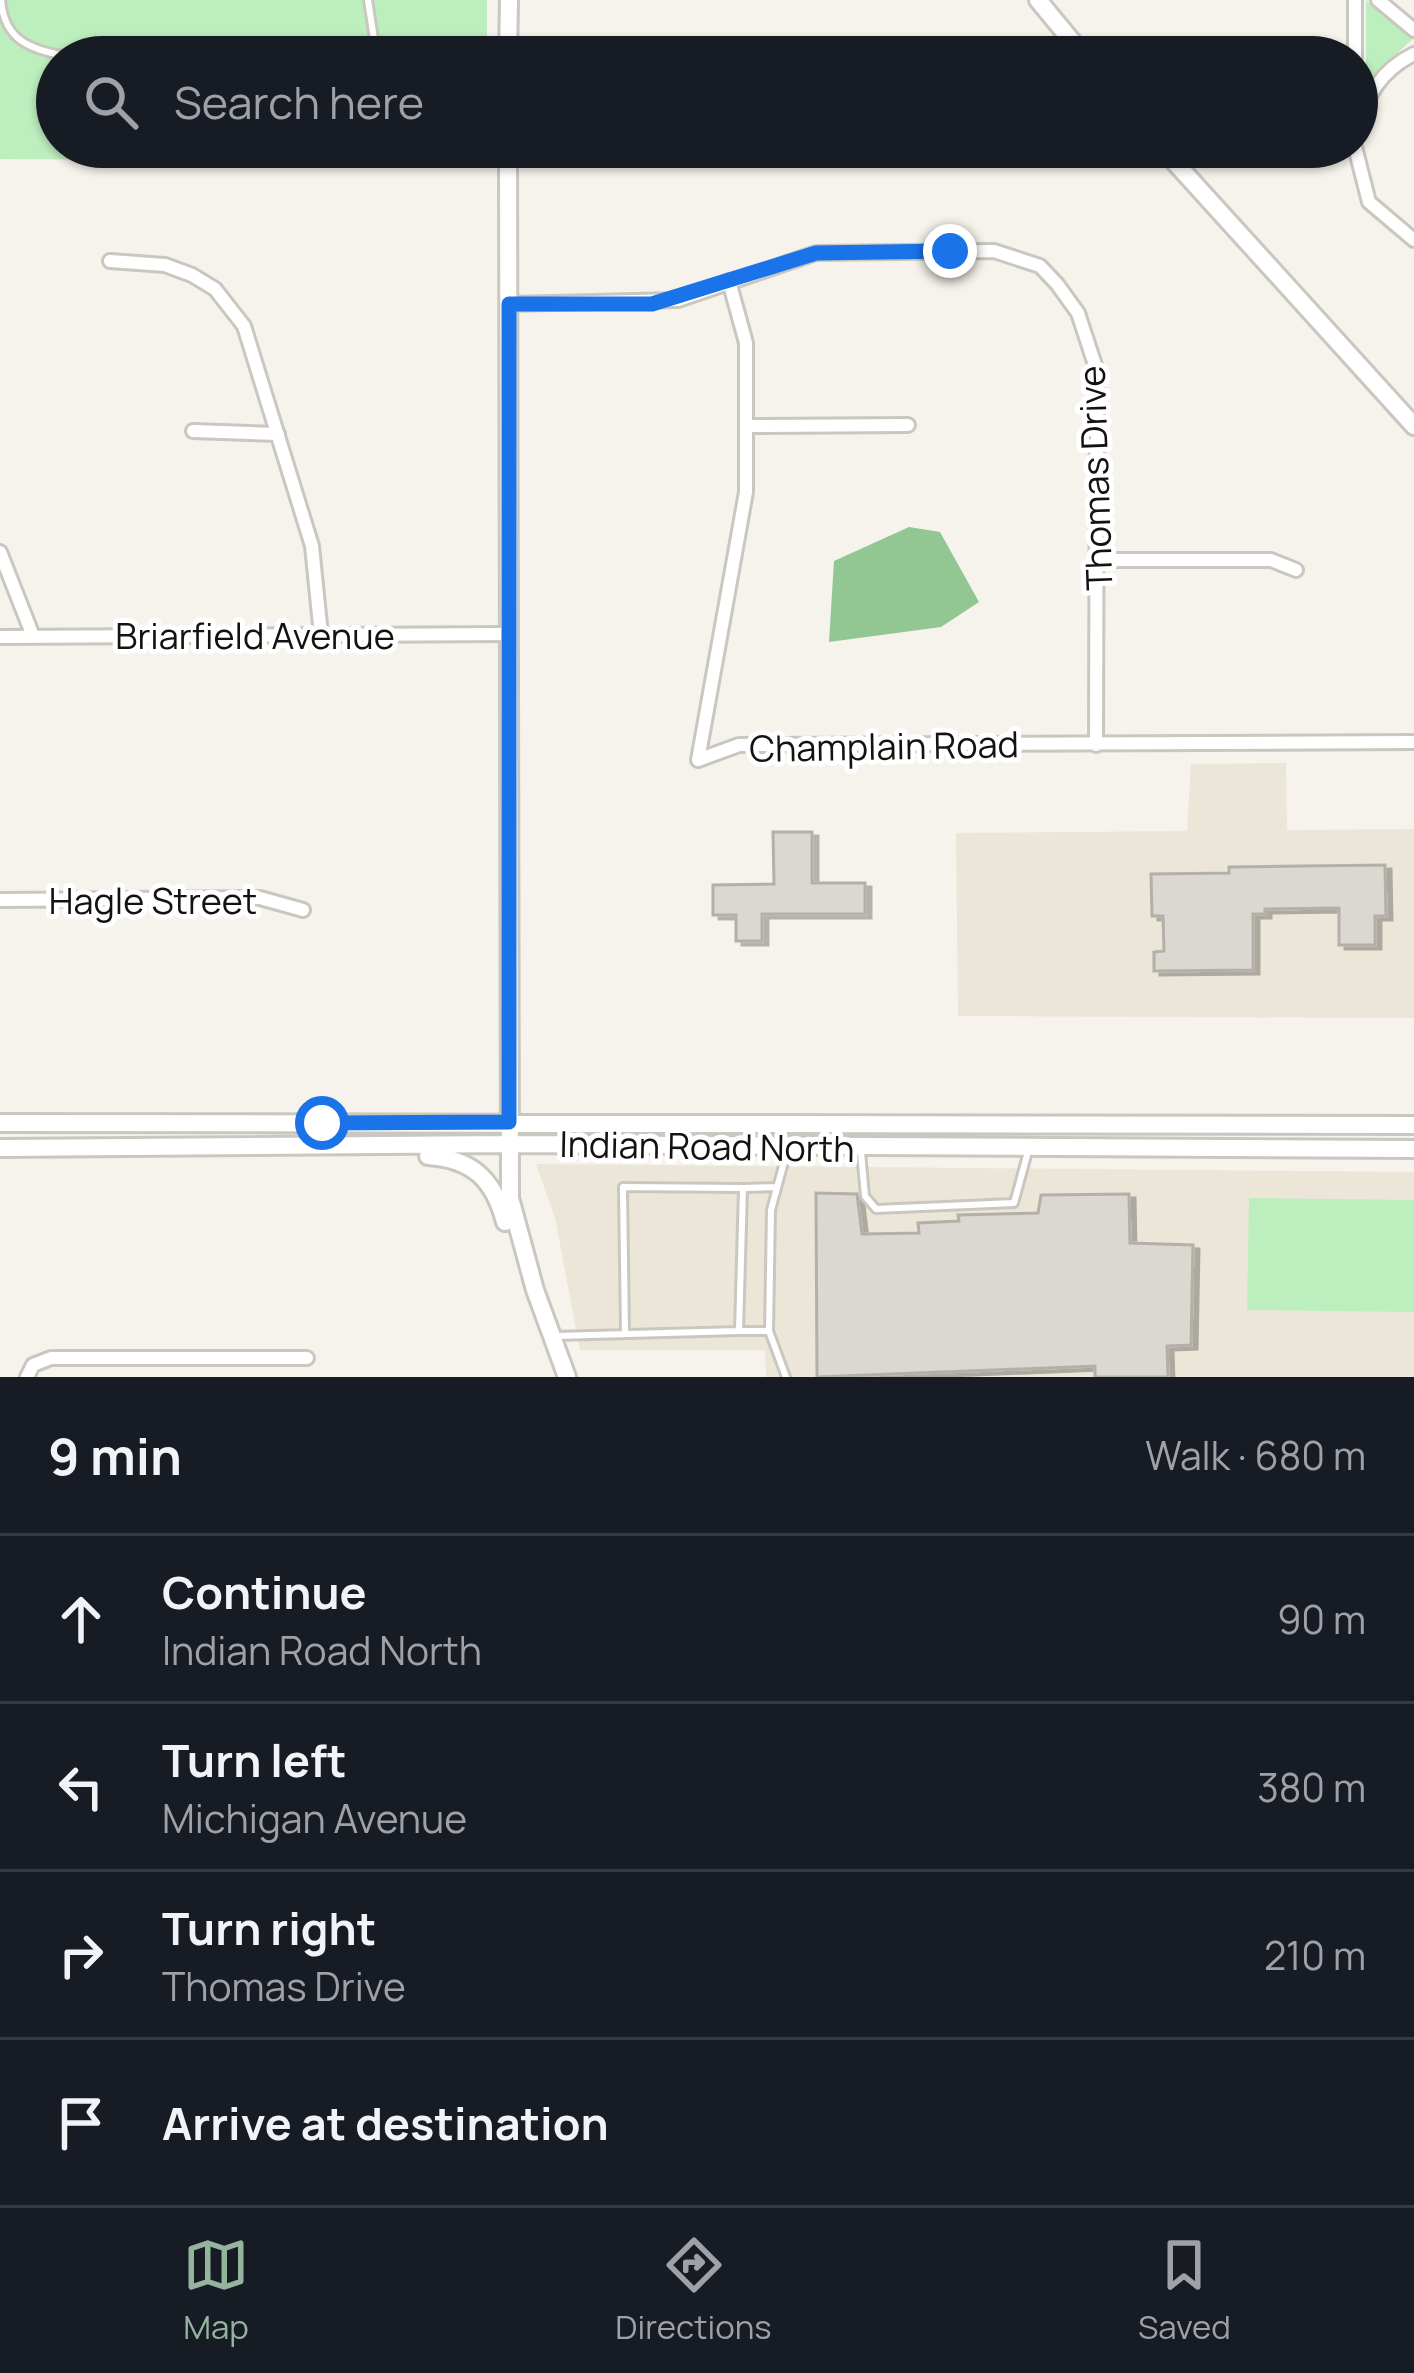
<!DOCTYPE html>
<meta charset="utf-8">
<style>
:root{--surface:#171b24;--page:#242831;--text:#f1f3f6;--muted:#9ea1a6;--line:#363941;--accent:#94b49e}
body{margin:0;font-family:Manrope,sans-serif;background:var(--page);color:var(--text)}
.stop{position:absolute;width:36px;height:36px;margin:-27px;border:9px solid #1a73e8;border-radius:50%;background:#fff}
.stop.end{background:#1a73e8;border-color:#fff;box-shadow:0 3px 12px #0008}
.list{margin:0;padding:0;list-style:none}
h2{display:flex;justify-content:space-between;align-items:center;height:156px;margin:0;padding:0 48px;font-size:51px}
h2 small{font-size:39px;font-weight:400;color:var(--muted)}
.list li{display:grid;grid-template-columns:78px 1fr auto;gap:36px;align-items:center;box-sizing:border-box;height:168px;padding:0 48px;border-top:3px solid var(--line)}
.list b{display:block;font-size:45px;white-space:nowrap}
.list p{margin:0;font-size:39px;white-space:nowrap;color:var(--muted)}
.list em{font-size:39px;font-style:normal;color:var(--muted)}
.icon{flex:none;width:66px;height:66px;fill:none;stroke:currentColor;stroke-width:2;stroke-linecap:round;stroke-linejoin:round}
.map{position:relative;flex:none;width:1414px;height:1377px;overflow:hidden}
.search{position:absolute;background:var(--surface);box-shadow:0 3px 9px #0004;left:36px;right:36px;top:36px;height:132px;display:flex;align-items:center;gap:30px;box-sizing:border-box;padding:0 42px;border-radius:66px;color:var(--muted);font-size:45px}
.sheet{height:828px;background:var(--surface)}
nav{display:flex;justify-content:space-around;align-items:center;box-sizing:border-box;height:168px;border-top:3px solid var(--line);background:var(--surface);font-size:33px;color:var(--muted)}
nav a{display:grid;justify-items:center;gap:6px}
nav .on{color:var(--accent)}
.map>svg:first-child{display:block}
.built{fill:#ece6d8}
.green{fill:#bdeebe}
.forest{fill:#92c794}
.building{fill:#dad8d0;stroke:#b2b0a9;stroke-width:3;filter:url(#shadow)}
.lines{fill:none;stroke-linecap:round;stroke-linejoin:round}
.lane-casing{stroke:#c9c7bf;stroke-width:12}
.street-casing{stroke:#c9c7bf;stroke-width:18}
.secondary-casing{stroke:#c9c7bf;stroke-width:22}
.lane{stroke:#fff;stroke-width:6}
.street{stroke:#fff;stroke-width:12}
.secondary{stroke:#fff;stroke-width:16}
.route{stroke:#1a73e8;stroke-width:15}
.labels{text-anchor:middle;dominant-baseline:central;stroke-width:10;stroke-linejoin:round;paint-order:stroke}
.street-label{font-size:36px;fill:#131210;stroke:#fff}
</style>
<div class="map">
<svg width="1414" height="1377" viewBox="0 0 1414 1377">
<defs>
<filter id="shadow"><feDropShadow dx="6" dy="4" stdDeviation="0" flood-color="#0004"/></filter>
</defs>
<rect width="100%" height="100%" fill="#f5f3eb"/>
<path class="built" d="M1286,763L1287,830L1414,829V1018L958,1016L956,833L1187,831L1191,764Z
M536,1164L1414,1172V1377H766L765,1350H580L555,1218Z"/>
<path class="green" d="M0,0H487V57H57V147H487V162L0,159Z
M1366,0L1414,38L1367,80L1366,79Z
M1249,1198L1414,1200V1312L1247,1310Z"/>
<path class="forest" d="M909,527L940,532L979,602L941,627L829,642L834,561Z"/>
<path class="building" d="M773,832H812V883H865V914H762V941H736V915H713V885L774,884Z
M1385,865L1386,916H1375V945H1339V908L1265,909V914H1253V970L1154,971V952L1164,951L1163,916H1152L1151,874L1229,873V867Z
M816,1193L857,1194L862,1234L919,1233L918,1223L959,1221L958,1215L1038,1213L1041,1195L1129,1194L1130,1243L1193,1245L1191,1345L1167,1346L1168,1377H1095V1366L817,1377Z"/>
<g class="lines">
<g class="lane-casing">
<path id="lane" d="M1,0C4,35 23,47 56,54L341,55L374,39L388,46L505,47
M368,0L374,39
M861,1152L865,1196L876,1209L1014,1203L1029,1148
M744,1188L776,1187
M739,1331H769
M555,1336L739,1331L743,1188L623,1187L625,1334
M786,1377L769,1331L771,1210L787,1151"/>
</g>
<g class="street-casing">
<path id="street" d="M1378,0L1414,30
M508,54L1055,53L1075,46
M1355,57V0
M1357,132C1365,97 1381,70 1414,54
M1355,147L1369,202L1414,240
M1164,150L1188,147
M110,261L165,265L192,275L215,289L244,326L312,546L321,635
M729,281L746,343V492L698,760L739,745L1414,742
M509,304L678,300L816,253L994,251L1040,266L1057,284L1078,313L1097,371L1096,745
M746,426L908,425
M193,431L278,434
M0,552L33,636
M1099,560H1271L1296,570
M0,637L509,634
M0,900L260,898L303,910
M27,1377L33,1365L51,1358H307"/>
</g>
<g class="secondary-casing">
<path id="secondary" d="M1038,0L1085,57
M508,57L509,0
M508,147L510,1198L535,1290L567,1377
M1161,147L1414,426
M0,1123L1414,1125
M0,1148L509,1144L1414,1149
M428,1156C473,1159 494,1180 505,1222"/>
</g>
<use href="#lane" class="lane"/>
<use href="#street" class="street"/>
<use href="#secondary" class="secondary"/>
</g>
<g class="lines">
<path class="route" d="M322,1123L509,1122V304H652L816,253L950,251"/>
</g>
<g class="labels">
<g class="street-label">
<text transform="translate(1095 478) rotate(-92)">Thomas Drive</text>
<text x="255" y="635">Briarfield Avenue</text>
<text transform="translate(884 746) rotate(-1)">Champlain Road</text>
<text x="153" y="900">Hagle Street</text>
<text transform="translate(707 1146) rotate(1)">Indian Road North</text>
</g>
</g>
</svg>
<div class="stop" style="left:322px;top:1123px"></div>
<div class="stop end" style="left:950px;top:251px"></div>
<div class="search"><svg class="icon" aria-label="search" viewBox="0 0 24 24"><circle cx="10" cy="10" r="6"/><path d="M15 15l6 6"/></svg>Search here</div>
</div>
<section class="sheet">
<h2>9 min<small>Walk · 680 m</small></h2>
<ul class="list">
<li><svg class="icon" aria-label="ahead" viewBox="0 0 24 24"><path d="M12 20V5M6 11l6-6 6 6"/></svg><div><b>Continue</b><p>Indian Road North</p></div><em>90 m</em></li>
<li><svg class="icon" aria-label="left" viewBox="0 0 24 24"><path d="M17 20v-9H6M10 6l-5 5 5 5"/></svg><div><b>Turn left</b><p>Michigan Avenue</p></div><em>380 m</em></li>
<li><svg class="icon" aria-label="right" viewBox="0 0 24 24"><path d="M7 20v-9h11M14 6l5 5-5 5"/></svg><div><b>Turn right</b><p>Thomas Drive</p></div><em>210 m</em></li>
<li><svg class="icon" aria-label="arrive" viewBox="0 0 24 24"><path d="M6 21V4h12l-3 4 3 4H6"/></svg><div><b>Arrive at destination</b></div></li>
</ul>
</section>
<nav>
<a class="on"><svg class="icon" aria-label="map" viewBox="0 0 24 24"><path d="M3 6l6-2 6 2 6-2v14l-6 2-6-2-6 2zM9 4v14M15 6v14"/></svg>Map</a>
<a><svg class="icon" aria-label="directions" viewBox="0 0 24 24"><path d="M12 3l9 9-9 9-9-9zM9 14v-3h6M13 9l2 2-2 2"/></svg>Directions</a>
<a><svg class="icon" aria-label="saved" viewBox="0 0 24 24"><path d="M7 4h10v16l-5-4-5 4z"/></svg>Saved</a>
</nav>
